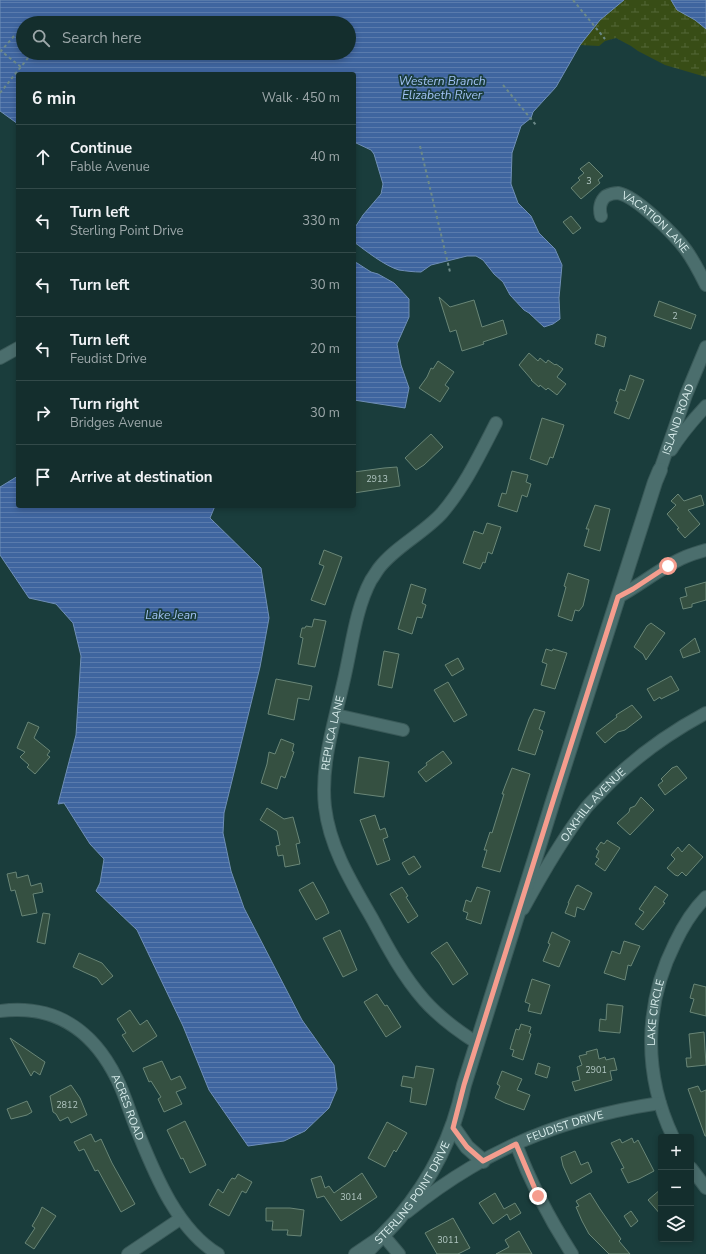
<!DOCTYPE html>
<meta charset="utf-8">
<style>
:root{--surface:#142e2d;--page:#213a39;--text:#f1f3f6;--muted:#9da8aa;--line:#334a49}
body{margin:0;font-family:"Nunito Sans",sans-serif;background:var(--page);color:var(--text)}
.controls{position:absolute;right:12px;bottom:12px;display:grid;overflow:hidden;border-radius:4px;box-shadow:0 2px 6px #0003}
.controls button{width:36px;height:36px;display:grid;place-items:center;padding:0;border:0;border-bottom:1px solid var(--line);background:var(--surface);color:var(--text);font:20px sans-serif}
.stop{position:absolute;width:12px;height:12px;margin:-9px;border:3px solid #f59d8e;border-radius:50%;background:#fff}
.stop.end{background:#f59d8e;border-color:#fff;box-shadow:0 1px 4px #0008}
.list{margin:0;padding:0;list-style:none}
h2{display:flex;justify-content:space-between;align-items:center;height:52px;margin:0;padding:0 16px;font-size:17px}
h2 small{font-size:13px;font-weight:400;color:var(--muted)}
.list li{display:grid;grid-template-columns:26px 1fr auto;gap:12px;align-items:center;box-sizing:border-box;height:64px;padding:0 16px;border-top:1px solid var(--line)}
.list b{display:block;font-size:15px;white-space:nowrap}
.list p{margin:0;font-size:13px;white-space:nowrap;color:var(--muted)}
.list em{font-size:13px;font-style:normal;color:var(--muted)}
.icon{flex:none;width:22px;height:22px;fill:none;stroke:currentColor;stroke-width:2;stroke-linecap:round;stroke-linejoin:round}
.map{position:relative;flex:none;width:706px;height:1254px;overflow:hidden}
.search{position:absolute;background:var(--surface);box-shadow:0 2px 6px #0003;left:16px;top:16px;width:340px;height:44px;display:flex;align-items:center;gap:10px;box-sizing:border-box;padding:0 14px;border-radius:22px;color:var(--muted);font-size:15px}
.panel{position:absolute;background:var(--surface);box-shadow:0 2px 6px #0003;left:16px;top:72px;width:340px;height:436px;border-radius:4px}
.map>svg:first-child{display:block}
.wetland{fill:url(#wetland-marsh)}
.water{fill:url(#water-rules);stroke:#6e8eb6;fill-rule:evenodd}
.building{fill:#355041;stroke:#698677}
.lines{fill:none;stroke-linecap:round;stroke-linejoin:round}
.minor-casing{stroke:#395958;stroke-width:14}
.tertiary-casing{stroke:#395958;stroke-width:16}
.path{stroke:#6c8988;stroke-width:2;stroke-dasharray:3 3;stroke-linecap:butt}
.minor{stroke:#4b6e6d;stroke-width:12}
.tertiary{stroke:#4b6e6d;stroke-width:14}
.route{stroke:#f59d8e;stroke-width:5}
.labels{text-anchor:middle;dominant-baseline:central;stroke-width:3.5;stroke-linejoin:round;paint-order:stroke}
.number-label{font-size:9px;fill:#b1c6c2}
.street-label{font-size:11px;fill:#daeeed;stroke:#1a3d3c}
.water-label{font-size:12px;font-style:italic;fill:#a1c2f4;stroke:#1a3d3c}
</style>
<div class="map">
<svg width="706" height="1254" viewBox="0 0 706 1254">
<defs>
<pattern id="wetland-marsh" width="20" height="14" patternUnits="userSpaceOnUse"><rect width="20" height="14" fill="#384d16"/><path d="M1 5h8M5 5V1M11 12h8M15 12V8" fill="none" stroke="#546738"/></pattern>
<pattern id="water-rules" width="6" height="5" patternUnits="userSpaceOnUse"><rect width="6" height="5" fill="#3f659f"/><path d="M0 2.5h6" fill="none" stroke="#5a7bad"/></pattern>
</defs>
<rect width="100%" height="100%" fill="#1a3d3c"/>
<path class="wetland" d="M624,0H671L677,10L695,20L706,29V77L665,65L638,51L631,46L616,38L605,41L599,46L580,45L600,20Z"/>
<path class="water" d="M0,0H624L600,20L580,45L556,87L533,112L531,118L521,126L512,153L511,184L518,203L531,216L539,233L555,249L562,265L559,298L560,319L553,324L544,327L529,313L524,310L510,295L503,282L494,274L483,260L476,256H467L431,265L421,272C414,272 406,271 399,270C385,266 366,251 354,242V229L363,215L381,194L383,184L374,154L371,150L354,142V74H18V124L0,111ZM23,23H349V53H23Z
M671,0H706V29L695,20L677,10Z
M354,262L357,263L371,272L378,274L394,283L409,299V317L397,344L401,365L409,388L405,408L354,400Z
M18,476V506H215L210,518L261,568L269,618L260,667L224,813L223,833L231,871L244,908L302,1020L334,1065L337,1089L329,1108L305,1131L284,1141L248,1146L209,1090L183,1026L137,930L96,891L100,883L104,859L90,844L64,803L58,804L76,735L81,656L73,623L56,604L29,598L0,555V487Z"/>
<path class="building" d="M589,162L603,176L598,180L600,183L581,199L571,188L580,180L578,178L584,173L580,169Z
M571,216L581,228L573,234L563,222Z
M439,297L450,307L474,300L482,327L503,320L507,334L483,342L484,344L462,351L456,330L450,332Z
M659,301L696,315L691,329L654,316Z
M597,334L606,337L604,347L595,344Z
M529,353L538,361L540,358L546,363L548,360L555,365L556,364L563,369L557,377L566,384L557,395L548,388L546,390L540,385L539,387L531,380H532L519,365Z
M438,361L454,372L445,385L449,388L440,402L419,388L427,377L431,368L433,369Z
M630,375L644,380L629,419L614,413L618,402L616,401L620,389L625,391Z
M542,418L564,425L553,458L550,457L547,465L530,459Z
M431,434L443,447L424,465L416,470L405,458Z
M397,467L400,486L354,493V472L384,468Z
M512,471L528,475L526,482L531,484L527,497L522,495L517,512L498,506L502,493L506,494Z
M678,494L684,501L701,495L704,505L688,510L700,524L685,538L677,529L679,528L667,514L676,505L671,501Z
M595,505L610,509L600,551L584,546L589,529H586Z
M487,523L501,527L492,554L488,552L485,563L483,562L480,569L463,563L474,531L483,534Z
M324,550L342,557L325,605L311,600L324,566L319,564Z
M568,573L589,580L583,606L579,611L575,610L572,621L558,616L566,587L564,586Z
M706,582V600L692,604V607L683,609L680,598L687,596L685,588Z
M411,584L426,589L422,603L426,605L422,618L417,617L412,634L398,629Z
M314,619L326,621L315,667L298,664L303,638L300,637L302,628H305L306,626L312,627Z
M651,623L665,633L646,660L643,654L634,647L647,626Z
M695,638L700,652L683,658L680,650Z
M546,649L552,651L553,649L567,653L555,689L541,685L547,664L542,662Z
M384,651L399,654L392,688L378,685Z
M458,658L464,669L452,676L445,665Z
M671,676L679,690L661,699L660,697L654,701L647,689Z
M276,679L312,686L309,700L298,698L294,720L268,714Z
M448,682L467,715L454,722L434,690Z
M632,705L642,717L625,730L618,732L605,743L596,733L617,717L616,715Z
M534,709L545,712L539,729L543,731L535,755L518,750L529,719Z
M28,722L39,727L34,738L50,751L47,755L50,757L35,774L27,767L29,765L20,757L25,752L17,748Z
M281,739L294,744L292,751L294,752L285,778L281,776L277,789L261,783L267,764L269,752L275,754Z
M443,751L452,763L426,782L418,772L427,765L426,763Z
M359,757L389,762L384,797L354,793Z
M677,766L687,778L665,795L658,785L663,781L661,779L672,768Z
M512,768L530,774L500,872L482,867L487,850H484L490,832L492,833L504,794H502L505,786Z
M641,797L654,810L630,835L617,823L629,812L630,808L635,806Z
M267,808L284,819L293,817L300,843L296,844L300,864L285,867L283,855L278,856L276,846L280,845L277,831L260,820Z
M375,815L380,830L385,828L388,837L383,839L390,860L377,865L360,820Z
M607,840L620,848L605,871L595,864L599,859L596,857L599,851L596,849L601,842L604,844Z
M689,844L703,857L686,876L682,872L678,876L675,875L667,868L675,859L671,855L678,847L682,852Z
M414,856L421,867L409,875L402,863Z
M16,872L17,878L28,875L31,886L41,883L43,892L33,894L37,913L22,916L15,890L11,891L7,874Z
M313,882L325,904L329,913L316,920L299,890Z
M578,885L592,893L584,910L577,907L575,917L565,913L569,903H568L576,886Z
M655,886L668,895L663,902L665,903L643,930L635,924L644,912L639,909Z
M402,887L408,896L406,897L418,916L408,923L390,894Z
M477,887L490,891L481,924L466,919L468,913L463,911L466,900L471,902Z
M43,913L50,914L45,944L37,942Z
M340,930L357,970L343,977L323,938Z
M552,932L570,941L559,967L543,961L550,944L548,943Z
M624,941L640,946L631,966L628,965L625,980L604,973L612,951L620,954Z
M447,942L468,974L453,985L439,963L431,953Z
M79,953L102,963L113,976L102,985L97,978L73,967Z
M532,979L550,985L541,1014L528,1011L530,1004L525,1002Z
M694,984L706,987V1016L690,1012L694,999L690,998Z
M377,994L385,1006L387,1005L401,1027L386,1037L364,1002Z
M607,1004L623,1006L620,1033L599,1031L600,1019L606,1020Z
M130,1010L140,1025L147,1020L157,1036L133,1052L122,1035L126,1033L117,1019Z
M521,1024L531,1027L529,1033L531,1034L523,1060L512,1056L514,1050L510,1049L516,1029L519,1030Z
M704,1032L706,1065L687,1067L686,1058H691L689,1034Z
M10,1038L45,1062L40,1075L34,1071L31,1076Z
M597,1049L599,1059L605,1057L606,1060L614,1058L617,1070L610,1071L612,1080L575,1091L572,1082L580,1080L577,1067L582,1065L579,1056L587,1054L586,1052Z
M162,1061L171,1080L180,1076L186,1088L176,1092L182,1104L164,1112L158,1099L161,1097L151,1081L149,1082L143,1068Z
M538,1063L550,1067L547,1078L535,1074Z
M416,1066L434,1069L426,1105L410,1102L412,1088L401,1086L403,1076L414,1078Z
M502,1071L522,1079L517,1090L530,1095L524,1110L505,1103L495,1098L500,1086L497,1084Z
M71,1085L80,1098L87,1115L71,1123L68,1117L60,1121L56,1114L53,1112L50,1096Z
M698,1086L701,1092L706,1090V1136H705L688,1089Z
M27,1101L32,1112L27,1115L11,1119L7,1109Z
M185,1121L206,1165L190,1173L183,1158L181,1159L167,1130Z
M387,1122L407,1133L396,1152L394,1150L385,1167L368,1158Z
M91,1134L95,1142L101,1139L112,1163L135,1204L121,1212L98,1170L95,1171L84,1149L79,1151L74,1142Z
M632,1138L634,1143L638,1140L654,1171L639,1179L628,1183L621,1169L624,1168L611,1143L620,1139L622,1143Z
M575,1151L581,1165L588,1162L592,1172L571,1184L563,1166L561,1157Z
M362,1173L377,1197L341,1221L324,1196L317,1198L311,1179L321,1176L325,1188L329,1186L334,1193Z
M238,1174L252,1182L246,1193L242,1191L229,1216L209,1205L218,1189L223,1193L229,1182L232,1178L235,1179Z
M661,1189V1215L648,1200Z
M495,1193L504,1209L515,1203L521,1213L510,1220L507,1214L493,1224L479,1203Z
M590,1193L600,1209L621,1239L619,1241L630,1254H609L589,1234L582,1221L576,1207L579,1206L576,1201Z
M42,1207L56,1216L34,1249L25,1243L35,1228L32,1226L39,1214Z
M266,1208H290L304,1210L301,1236L287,1235L288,1230H272L273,1221H266Z
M631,1211L638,1221L631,1227L624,1216Z
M453,1218L470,1248L458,1254H437L425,1233Z
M519,1231L532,1254H496L509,1247L505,1240Z"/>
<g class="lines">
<g class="minor-casing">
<g id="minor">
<path id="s1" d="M601,216C599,209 600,201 606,196C610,194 614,193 618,193C636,196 675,235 686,250C694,261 700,273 706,285"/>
<path d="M0,358L18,348"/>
<path d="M671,450C681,434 693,420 706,406"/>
<path id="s2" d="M660,470L686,395L706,347"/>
<path d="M618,597C641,585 661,567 685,557C692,554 699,552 706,550"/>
<path d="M336,715L403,730"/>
<path id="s3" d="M523,909C542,874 562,839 586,808C591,802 596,797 601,792C631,760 667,734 706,713"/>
<path id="s4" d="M0,1011C55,1004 93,1030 117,1079C126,1097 131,1117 139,1135C156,1177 178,1230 218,1254"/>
<path id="s5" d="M477,1043C458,1031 439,1017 424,1000C403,976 388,948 373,920C353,885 330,849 325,807C320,763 336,717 345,675C352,644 356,608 371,580C374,576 376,572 379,568C395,547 424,533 442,513C465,486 480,454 496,423"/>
<path id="s6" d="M673,1137C643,1074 644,1005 675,943C683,926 693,910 706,897"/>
<path d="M516,1144C531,1184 549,1218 572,1254"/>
<path d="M691,1168L706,1188"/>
<path id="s7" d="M407,1212C427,1196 448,1181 470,1168C527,1133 593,1113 660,1103"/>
<path d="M128,1254L180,1219"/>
<path d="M355,1254L383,1235L399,1254"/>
</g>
</g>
<g class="tertiary-casing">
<g id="tertiary">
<path d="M453,1127L467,1147L483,1161"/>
<path id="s8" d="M365,1254C375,1242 388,1231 399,1218C432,1178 453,1137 464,1085L554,798L655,482L660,470"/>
</g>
</g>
<path class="path" d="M573,0L605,39
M14,36L1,51L21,67
M503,85L536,125
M0,93L32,53
M420,146L450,272"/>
<use href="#minor" class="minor"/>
<use href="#tertiary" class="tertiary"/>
</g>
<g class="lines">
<path class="route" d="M538,1196L516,1144L483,1161L467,1147L453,1128L464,1085L554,798L618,597L633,589L668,566"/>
</g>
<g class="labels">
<g class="number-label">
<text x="589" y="181">3</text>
<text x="675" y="316">2</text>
<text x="377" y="479">2913</text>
<text x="596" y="1070">2901</text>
<text x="67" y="1105">2812</text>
<text x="351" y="1197">3014</text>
<text x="448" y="1240">3011</text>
</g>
<g class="street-label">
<text stroke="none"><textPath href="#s1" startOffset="82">VACATION LANE</textPath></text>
<text stroke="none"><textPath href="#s2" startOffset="54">ISLAND ROAD</textPath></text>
<text stroke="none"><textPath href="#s5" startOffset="362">REPLICA LANE</textPath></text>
<text stroke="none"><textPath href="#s3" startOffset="126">OAKHILL AVENUE</textPath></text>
<text stroke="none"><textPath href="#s6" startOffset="128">LAKE CIRCLE</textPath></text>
<text stroke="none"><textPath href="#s4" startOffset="176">ACRES ROAD</textPath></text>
<text stroke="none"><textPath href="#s7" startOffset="181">FEUDIST DRIVE</textPath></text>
<text stroke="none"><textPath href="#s8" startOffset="78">STERLING POINT DRIVE</textPath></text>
</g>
<g class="water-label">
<text x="442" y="81">Western Branch<tspan x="442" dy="14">Elizabeth River</tspan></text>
<text x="171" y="615">Lake Jean</text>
</g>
</g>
</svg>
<div class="controls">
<button>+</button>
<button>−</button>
<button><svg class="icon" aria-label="layers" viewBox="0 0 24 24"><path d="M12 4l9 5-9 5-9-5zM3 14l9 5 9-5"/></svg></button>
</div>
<div class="stop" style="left:668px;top:566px"></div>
<div class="stop end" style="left:538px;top:1196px"></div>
<div class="search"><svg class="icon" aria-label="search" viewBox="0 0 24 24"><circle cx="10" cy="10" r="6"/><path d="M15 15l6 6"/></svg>Search here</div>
<section class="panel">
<h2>6 min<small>Walk · 450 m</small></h2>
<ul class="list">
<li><svg class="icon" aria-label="ahead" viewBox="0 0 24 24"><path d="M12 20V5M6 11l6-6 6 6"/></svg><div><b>Continue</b><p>Fable Avenue</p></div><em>40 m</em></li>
<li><svg class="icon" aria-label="left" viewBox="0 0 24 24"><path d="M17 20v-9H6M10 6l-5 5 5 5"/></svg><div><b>Turn left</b><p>Sterling Point Drive</p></div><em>330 m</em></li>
<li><svg class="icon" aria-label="left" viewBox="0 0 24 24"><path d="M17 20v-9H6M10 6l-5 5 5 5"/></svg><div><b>Turn left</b></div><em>30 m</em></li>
<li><svg class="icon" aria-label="left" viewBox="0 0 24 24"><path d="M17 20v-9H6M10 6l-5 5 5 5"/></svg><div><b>Turn left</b><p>Feudist Drive</p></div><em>20 m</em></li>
<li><svg class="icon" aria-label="right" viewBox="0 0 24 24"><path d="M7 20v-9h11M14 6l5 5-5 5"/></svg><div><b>Turn right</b><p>Bridges Avenue</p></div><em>30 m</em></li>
<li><svg class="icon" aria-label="arrive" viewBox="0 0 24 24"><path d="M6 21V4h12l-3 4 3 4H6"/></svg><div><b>Arrive at destination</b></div></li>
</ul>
</section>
</div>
